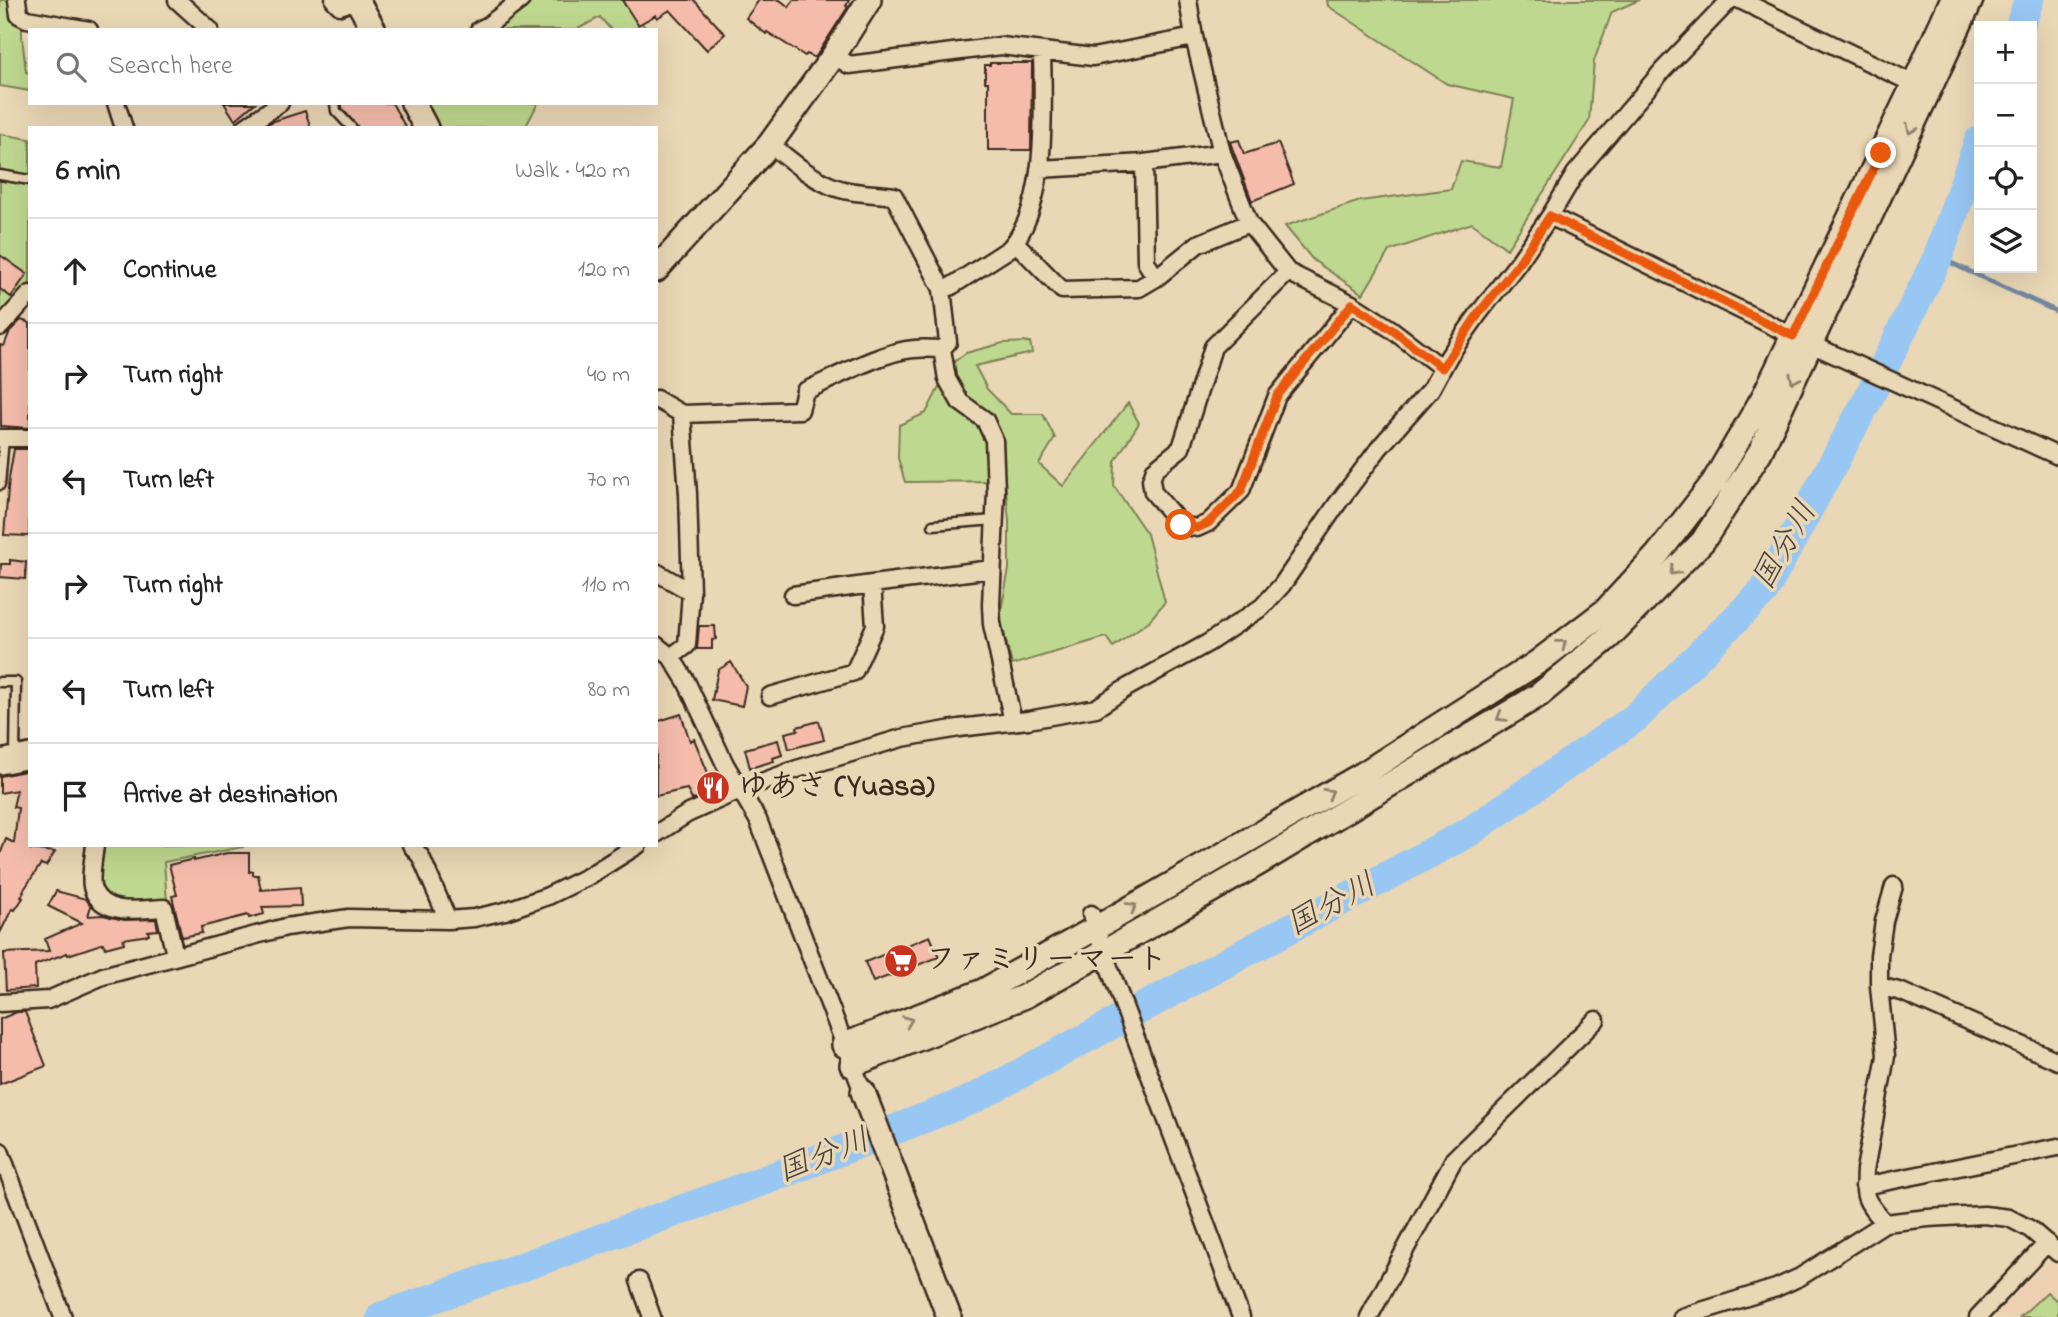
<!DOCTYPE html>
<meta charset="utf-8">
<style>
:root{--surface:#fff;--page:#f6f6f6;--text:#222;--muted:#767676;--line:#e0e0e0}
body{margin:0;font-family:"Indie Flower","Klee One",sans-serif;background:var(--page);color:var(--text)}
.controls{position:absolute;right:21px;top:21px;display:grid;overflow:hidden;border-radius:0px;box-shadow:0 7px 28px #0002}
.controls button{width:63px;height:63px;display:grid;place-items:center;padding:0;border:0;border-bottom:2px solid var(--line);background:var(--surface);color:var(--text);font:35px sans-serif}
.stop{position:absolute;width:21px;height:21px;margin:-16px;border:5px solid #ea580c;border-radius:50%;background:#fff}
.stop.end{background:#ea580c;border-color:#fff;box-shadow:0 2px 7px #0008}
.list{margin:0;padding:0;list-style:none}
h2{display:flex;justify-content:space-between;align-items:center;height:91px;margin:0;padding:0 28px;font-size:30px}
h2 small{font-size:23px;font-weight:400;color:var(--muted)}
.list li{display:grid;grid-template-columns:46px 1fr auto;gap:21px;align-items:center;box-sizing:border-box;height:105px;padding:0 28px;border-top:2px solid var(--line)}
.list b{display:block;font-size:26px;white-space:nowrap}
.list em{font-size:23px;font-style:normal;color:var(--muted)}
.icon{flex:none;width:38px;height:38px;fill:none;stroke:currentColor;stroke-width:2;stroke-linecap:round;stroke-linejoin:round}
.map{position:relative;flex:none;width:2058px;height:1317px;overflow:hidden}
.search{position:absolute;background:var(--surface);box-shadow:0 7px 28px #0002;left:28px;top:28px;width:630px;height:77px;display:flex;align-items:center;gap:18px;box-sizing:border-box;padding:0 24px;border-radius:0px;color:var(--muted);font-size:26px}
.panel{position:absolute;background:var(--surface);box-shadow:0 7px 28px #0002;left:28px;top:126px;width:630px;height:721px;border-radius:0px}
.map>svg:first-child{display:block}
.built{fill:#edcfb2}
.green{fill:#bfd88f;stroke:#7d8156;stroke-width:2}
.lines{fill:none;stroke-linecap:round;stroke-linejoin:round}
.stream{stroke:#73889e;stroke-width:5}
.river{stroke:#98c7f3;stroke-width:30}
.building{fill:#f5bcac;stroke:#3b2a1e;stroke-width:2}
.lane-casing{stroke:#3b2a1e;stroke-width:13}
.street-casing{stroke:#3b2a1e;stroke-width:21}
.secondary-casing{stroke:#3b2a1e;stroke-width:28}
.lane{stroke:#ead7b5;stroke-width:8}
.street{stroke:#ead7b5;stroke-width:16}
.secondary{stroke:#ead7b5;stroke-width:23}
.oneway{stroke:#92806a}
.route{stroke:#ea580c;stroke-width:9}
.labels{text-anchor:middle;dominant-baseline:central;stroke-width:7;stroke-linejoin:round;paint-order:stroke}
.poi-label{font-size:30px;font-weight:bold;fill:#3b2a1e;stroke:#ead7b5;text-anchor:start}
.water-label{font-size:32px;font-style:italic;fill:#49423e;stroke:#ead7b5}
</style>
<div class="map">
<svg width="2058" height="1317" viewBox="0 0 2058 1317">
<rect width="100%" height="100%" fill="#ead7b5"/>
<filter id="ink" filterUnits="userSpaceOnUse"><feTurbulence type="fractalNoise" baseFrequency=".0143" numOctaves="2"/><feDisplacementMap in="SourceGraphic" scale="14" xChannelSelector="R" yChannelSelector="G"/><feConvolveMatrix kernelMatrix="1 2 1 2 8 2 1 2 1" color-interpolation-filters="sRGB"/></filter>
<g filter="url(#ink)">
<path class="built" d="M2050,1261L2058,1269V1317H1992Z"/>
<path class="green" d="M0,0H22V36L26,72L30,73V91L0,86Z
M533,0H628L624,4L648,30H611L600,17L576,30H491L520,8Z
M1327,0H1639L1612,12L1594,61L1589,121L1507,249L1472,223L1389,251L1363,294L1313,260L1285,226L1360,201L1451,189L1461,161L1501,167L1514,99L1447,84L1328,6Z
M422,103H538L525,128H435Z
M0,134L30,139V283L0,318Z
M1030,342L1032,353L975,366L987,389L1011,414H1043L1055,438L1039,464L1063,486L1128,403L1139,423L1115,461L1114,486L1147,534L1165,602L1149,621L1113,647L1106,637L1012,665L1000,616L1009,569V520L1005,481L905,482L898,458L899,425L926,413L951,364L966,353L1003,343Z
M99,845H243V847L164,862L167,901L118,906L104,899L96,878Z
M2047,1292L2058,1302V1317H2020Z"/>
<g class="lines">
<path class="stream" d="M1938,257L2058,312"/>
<path class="river" d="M2020,26L2029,0
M381,1317L768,1179L973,1099L1469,832L1635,718L1764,591L1868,399L1938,257L1979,141"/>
</g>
<path class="building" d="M622,0H694L725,34L707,50L670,10L657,18L656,15L638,25Z
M759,0H780L789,7L794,0H849L846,6L848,7L815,58L807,54L805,56L767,32L766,34L746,18Z
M990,63H1032L1031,150H988V82H985V65H990Z
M224,103H255L235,120Z
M342,103H392L406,128H358L342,108Z
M305,111L311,128H263L271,122Z
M1239,140L1244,154L1278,143L1294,184L1252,201L1230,142Z
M0,255L27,274L11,297L0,289Z
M21,320L30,323V428L1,426L0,345L4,346L10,331Z
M14,449H30L29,536L4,535L9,478Z
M10,560L26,562L25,579L0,577L1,564H10Z
M699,626H715L716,639L712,640V649H697Z
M731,662L746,686L742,706L712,700L718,670Z
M681,714L690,741L694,739L715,790L692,800L687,789L656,796V722Z
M819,721L824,740L789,749L785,733L798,730L797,727Z
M778,740L782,755L773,758L774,761L750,768L745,749Z
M30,770V849L55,852L46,866L41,864L23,891L24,892L21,897L23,898L15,910L12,909L0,933V855L6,839L14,843L18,808L13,807L17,790L0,793V776Z
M227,853H249V872L253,871V875H258L261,890L300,887L301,906L262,907L264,914L249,918L248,915L201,927L202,933L182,937L172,896L177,895L169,865L194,859V861Z
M56,891L86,899L91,906L88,916L103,915L124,920L156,919L158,930L148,931L149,935L123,939L124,943L105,948L104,943L68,955L67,953L35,965L36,988L6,990L4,953L49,951L45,939L82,923L48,906Z
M930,936L939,957L873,982L865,962Z
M17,1012H25L46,1066L0,1084V1019Z"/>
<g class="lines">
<g class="lane-casing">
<path id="lane" d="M335,103L336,111L352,128
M0,175L30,180
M0,485L4,438
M933,525L994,520
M0,682H16L15,756"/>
</g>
<g class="street-casing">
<path id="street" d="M17,0L19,15L27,19L89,30
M177,0L210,30
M334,0L340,6L357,0
M1188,0L1194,37L1222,153L1249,223L1288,272L1352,304L1391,329L1442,368
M1740,0L1914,84
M479,30L487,26L521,0
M834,55L849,65L1001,46L1093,57L1194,37
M116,103L124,128
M244,128L280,103
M770,144C789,159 807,175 829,185C848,194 873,193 894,196L942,289
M1039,169L1144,163
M1550,216L1793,336L2058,456
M1015,242L1062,290L1139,288L1156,278L1198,244L1249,223
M1288,272L1213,347L1181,448L1155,469L1151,480L1153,492L1181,525L1197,528L1208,523L1241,491L1277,396L1352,304
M1156,278L1146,262L1144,163L1222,153
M0,327L30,294
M942,349L947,379L960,402L985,420L994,440L996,491L991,605L992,624L1013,722
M656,399L682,414L800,410L805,391C834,378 883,351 914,349C923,348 933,349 942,349L948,342L942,289L950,287L1009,249C1049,207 1043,106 1042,52
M0,438H30
M656,572L691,592
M872,584L992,569
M656,645L671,657L686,681L725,764L758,820L863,1092
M671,657L687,645L691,592L688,494L682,414
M770,696L854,672L875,626L872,584L793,595
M656,834L687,814L740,790L797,769L902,738L959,728L1028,720L1096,708L1128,687L1208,643L1262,607L1282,585L1337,504L1380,447L1431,389L1449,356L1479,313L1518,263L1550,216L1575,174L1663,70L1730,0
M95,845C94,856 89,880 93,890C104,917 141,909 164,908L175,955
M411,845L421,857L448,920
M1091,914L1109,967L1241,1317
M1879,986L1902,992L2058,1061
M0,1003L48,1000L103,976L286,927L349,918L448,920L474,918L505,911L548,896L587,877L638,845
M0,1151L63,1317
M1864,1186L2058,1147
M1885,1223C1866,1201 1863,1200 1865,1170L1886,1056L1879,986V956L1884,921L1894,886
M639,1281L652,1317
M1369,1317L1454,1159L1596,1020
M1682,1317L1776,1288L1800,1277L1885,1223L1928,1218L1984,1215L2009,1218L2030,1229L2058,1253
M1978,1317L2047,1243"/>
</g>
<g class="secondary-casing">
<path id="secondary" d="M357,0L374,30
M413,103L426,128
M656,270L770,144L834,55L869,0
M0,762L30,756
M844,1045L983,991L1096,928L1363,774L1538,662L1605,611L1657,555L1713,483L1764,396L1914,84L1952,0
M852,1065L1023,997L1104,952L1259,863L1539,695L1609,637L1703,541L1760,452L1971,0
M863,1092L949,1317"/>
</g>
<use href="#lane" class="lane"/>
<use href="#street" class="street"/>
<use href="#secondary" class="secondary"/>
</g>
<defs><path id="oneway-chevron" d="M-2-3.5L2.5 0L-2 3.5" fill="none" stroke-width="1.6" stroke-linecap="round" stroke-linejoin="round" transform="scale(1.75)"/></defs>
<g class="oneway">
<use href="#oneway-chevron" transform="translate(1911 129) rotate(115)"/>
<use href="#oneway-chevron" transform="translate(1794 379) rotate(115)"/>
<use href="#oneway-chevron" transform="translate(1674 571) rotate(134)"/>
<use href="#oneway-chevron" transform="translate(1562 644) rotate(-38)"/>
<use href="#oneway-chevron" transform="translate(1501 717) rotate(149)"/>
<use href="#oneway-chevron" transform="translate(1329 793) rotate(-30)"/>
<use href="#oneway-chevron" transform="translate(1132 907) rotate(-30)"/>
<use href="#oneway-chevron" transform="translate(908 1021) rotate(-22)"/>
</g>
</g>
<g class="lines" filter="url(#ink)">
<path class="route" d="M1181,525L1197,528L1208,523L1241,491L1277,396L1352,304L1391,329L1442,368L1479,313L1518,264L1550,216L1793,336L1881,153"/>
</g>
<defs>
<g id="restaurant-disc" transform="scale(1.75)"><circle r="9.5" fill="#c8321e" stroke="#ead7b5"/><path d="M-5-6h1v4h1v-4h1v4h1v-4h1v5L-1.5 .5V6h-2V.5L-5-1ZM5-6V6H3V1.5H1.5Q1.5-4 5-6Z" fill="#fff"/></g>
<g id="supermarket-disc" transform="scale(1.75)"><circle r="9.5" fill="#c8321e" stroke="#ead7b5"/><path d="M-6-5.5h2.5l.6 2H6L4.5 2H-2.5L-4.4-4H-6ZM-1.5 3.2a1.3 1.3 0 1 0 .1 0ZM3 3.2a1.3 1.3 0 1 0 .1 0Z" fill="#fff"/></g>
</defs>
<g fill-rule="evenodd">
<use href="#restaurant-disc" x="713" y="788"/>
<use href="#supermarket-disc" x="901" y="961"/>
</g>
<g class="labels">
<g class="poi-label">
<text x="738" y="788">ゆあさ (Yuasa)</text>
<text x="926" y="961">ファミリーマート</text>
</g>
<g class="water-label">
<text transform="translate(1786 546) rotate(-60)">国分川</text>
<text transform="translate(1332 906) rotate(-28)">国分川</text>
<text transform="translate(824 1157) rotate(-21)">国分川</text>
</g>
</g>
</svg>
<div class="controls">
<button>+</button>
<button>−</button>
<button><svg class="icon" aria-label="locate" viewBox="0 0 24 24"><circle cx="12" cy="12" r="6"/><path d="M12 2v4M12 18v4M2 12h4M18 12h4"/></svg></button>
<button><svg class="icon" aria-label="layers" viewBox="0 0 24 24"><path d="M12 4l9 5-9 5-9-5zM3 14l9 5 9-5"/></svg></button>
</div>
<div class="stop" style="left:1181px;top:525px"></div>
<div class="stop end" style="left:1881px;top:153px"></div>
<div class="search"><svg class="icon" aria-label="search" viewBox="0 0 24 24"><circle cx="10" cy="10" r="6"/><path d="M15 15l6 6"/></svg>Search here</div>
<section class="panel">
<h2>6 min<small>Walk · 420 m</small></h2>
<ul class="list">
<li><svg class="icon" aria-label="ahead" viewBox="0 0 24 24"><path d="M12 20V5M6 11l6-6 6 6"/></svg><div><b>Continue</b></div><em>120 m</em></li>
<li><svg class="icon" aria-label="right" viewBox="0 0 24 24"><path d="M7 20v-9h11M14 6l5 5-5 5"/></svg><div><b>Turn right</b></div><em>40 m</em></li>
<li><svg class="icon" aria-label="left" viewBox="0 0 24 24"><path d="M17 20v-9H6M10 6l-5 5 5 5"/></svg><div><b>Turn left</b></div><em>70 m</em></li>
<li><svg class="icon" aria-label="right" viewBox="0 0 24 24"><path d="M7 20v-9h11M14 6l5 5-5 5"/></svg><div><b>Turn right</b></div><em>110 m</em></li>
<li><svg class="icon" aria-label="left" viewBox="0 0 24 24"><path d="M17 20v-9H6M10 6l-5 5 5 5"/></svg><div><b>Turn left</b></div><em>80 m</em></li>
<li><svg class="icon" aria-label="arrive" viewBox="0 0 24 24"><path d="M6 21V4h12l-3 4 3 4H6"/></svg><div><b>Arrive at destination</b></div></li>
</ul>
</section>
</div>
